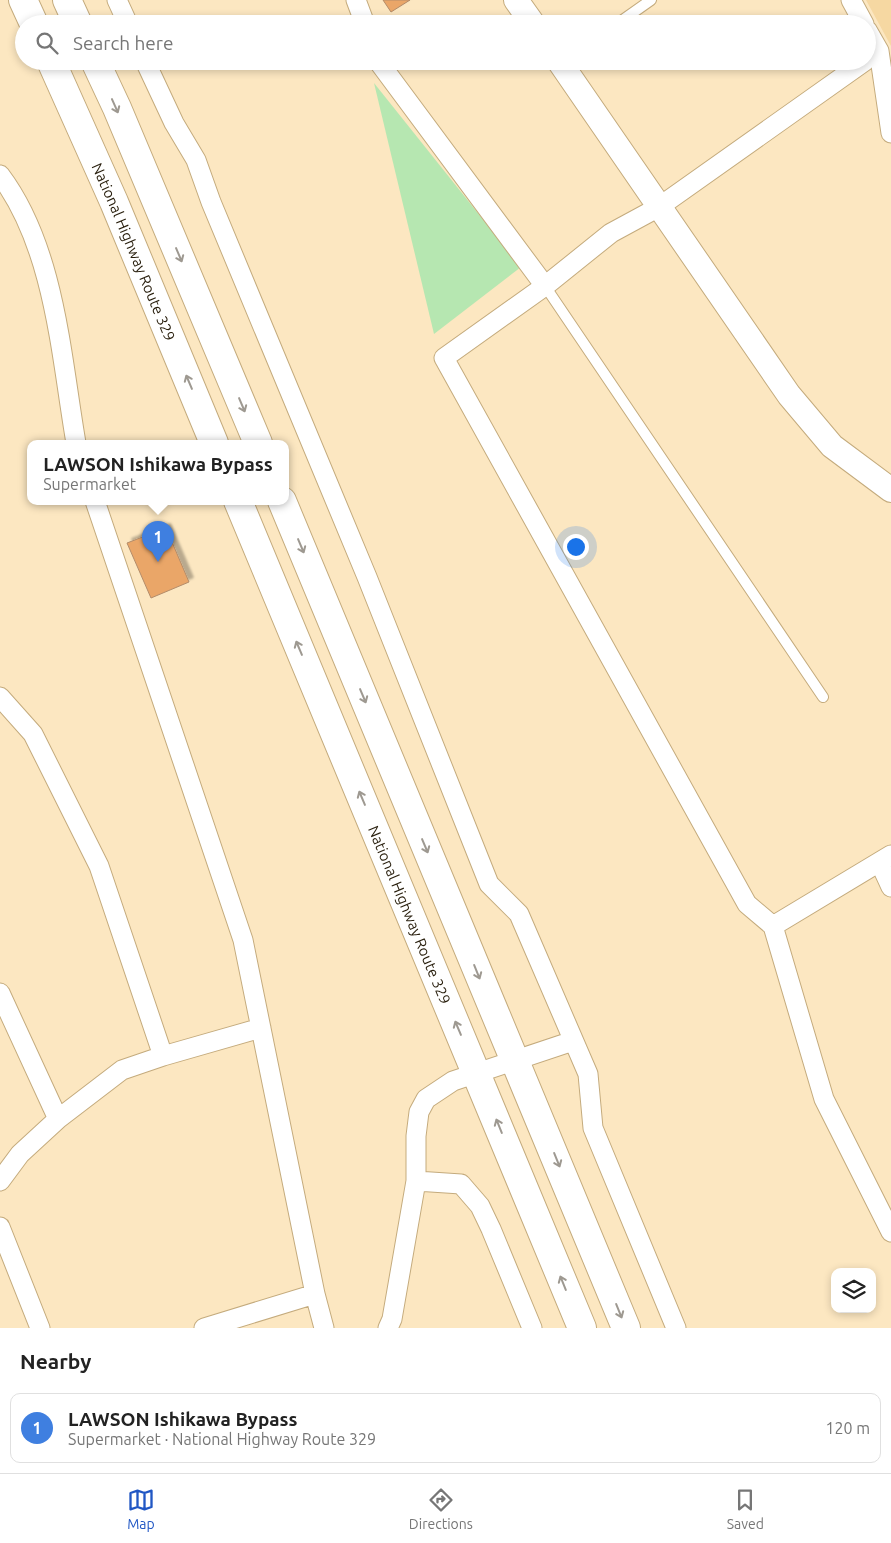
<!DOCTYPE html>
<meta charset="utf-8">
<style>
:root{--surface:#fff;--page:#f2f2f2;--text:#222;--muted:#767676;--line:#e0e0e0;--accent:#2157c4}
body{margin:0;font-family:Ubuntu,sans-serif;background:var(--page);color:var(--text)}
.controls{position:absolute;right:15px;bottom:15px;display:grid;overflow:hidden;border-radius:10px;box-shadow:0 2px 8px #0003}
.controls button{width:45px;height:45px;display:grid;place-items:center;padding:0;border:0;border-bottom:1px solid var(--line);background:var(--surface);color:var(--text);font:25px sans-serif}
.you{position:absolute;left:575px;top:546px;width:18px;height:18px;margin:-12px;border:4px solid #fff;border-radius:50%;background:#1a73e8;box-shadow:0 0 0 8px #1a73e833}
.badge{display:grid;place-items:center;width:32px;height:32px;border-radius:50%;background:var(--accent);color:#fff;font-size:16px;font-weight:700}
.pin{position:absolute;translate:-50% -41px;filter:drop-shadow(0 1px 2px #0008)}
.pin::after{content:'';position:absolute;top:26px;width:18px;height:15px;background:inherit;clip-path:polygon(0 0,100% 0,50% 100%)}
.popup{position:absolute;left:27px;top:440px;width:262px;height:65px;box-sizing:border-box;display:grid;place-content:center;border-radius:10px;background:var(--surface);filter:drop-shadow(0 1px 4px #0005);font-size:16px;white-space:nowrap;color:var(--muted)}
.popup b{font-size:19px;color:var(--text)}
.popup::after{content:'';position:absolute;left:50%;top:100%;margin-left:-10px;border:10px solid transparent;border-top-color:var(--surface)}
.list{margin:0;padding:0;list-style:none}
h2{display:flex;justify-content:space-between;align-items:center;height:65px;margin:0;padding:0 20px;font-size:21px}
h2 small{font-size:16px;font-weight:400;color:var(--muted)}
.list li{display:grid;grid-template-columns:32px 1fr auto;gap:15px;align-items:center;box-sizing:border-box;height:70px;margin:0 10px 10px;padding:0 10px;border:1px solid var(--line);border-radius:10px}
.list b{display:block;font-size:19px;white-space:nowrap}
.list p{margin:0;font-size:16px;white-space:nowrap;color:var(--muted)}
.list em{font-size:16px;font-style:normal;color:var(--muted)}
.icon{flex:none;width:28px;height:28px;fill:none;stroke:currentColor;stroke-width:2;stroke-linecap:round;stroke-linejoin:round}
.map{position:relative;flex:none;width:891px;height:1328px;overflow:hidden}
.search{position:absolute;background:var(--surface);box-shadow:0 2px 8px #0003;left:15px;right:15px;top:15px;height:55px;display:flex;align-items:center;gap:12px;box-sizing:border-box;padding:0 18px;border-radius:28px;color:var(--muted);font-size:19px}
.sheet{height:145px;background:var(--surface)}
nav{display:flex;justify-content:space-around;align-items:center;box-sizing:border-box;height:70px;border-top:1px solid var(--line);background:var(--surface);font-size:14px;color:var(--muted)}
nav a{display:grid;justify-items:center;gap:2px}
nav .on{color:var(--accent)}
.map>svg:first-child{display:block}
.built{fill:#f6d8a2}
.green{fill:#b6e7b1}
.building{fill:#eaa668;stroke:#b38c6a;filter:url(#shadow)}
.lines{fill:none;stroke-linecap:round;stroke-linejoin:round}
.service-casing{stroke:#c4ab7d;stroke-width:12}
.minor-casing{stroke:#c4ab7d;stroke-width:21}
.tertiary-casing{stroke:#c4ab7d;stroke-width:26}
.trunk-casing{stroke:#c4ab7d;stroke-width:30}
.service{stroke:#fff;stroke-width:10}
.minor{stroke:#fff;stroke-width:19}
.tertiary{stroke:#fff;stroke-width:24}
.trunk{stroke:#fff;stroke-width:28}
.oneway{stroke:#9e9991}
.labels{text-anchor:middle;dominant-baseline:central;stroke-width:4.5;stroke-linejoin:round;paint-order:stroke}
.street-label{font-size:15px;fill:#271d0b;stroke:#fce7c1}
</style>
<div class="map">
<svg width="891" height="1328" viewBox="0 0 891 1328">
<defs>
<filter id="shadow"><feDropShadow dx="4.5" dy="-4.5" stdDeviation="1" flood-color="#0004"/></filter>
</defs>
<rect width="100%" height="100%" fill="#fce7c1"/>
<path class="built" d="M866,0H891V46Z"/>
<path class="green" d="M374,83L521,267L434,334Z"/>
<path class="building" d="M383,0H410L391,12Z
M166,528L189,582L151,598L127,543Z"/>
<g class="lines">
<g class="service-casing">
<path id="service" d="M617,24L651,0
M545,286L823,697"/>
</g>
<g class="minor-casing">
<path id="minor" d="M117,0L128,24
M356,0L365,24
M851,0L864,24
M867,30L879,51L891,133
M145,61L174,123L196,160L211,202L367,577L489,884L519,914L588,1074L593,1128L676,1328
M378,61L545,286
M865,61L659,207L611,233L545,286L444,358L747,904L773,926L824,1099L891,1232
M0,175C55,248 61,356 76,443
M95,501L243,940L315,1294L324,1328
M0,697L33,734L99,866L163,1056
M880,863L891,887
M773,926L891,855
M0,993L58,1119
M0,1181L20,1154L58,1119L122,1070L163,1056L261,1028
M416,1181L461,1184L480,1206L491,1229L532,1328
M0,1227L40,1328
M204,1328L315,1294
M388,1328L392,1319L416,1181V1136L419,1112L426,1099L453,1081L573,1041"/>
</g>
<g class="tertiary-casing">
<path id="tertiary" d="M516,0L533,24
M559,61L789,395L832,446L891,490"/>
</g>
<g class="trunk-casing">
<g id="trunk">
<path d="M23,0L34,24"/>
<path d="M67,0L78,24"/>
<path id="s1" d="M51,61L114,202L214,443"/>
<path d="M95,61L117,108L258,443"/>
<path id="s2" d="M238,501L582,1328"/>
<path d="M282,501L626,1328"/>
</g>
</g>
<use href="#service" class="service"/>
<use href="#minor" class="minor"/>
<use href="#tertiary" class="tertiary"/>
<use href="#trunk" class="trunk"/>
</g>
<defs><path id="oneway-shaft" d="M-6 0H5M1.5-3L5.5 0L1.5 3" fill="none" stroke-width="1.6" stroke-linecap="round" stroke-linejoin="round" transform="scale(1.25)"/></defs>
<g class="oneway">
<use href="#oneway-shaft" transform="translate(115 106) rotate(66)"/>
<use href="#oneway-shaft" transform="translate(179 255) rotate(67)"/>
<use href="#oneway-shaft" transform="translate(189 382) rotate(-113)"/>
<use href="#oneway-shaft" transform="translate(242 405) rotate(67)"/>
<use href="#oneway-shaft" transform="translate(301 546) rotate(67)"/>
<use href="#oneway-shaft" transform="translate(299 648) rotate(-113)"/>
<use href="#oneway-shaft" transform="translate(363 696) rotate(67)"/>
<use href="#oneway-shaft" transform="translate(362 798) rotate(-113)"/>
<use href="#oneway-shaft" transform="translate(425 846) rotate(67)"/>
<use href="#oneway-shaft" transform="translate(477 972) rotate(68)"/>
<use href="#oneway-shaft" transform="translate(458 1028) rotate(-113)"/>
<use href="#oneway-shaft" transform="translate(499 1126) rotate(-112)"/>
<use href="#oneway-shaft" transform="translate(557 1160) rotate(68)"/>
<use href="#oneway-shaft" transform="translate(563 1283) rotate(-112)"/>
<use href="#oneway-shaft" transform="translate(619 1311) rotate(68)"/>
</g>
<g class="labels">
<g class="street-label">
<text stroke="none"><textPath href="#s1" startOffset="208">National Highway Route 329</textPath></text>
<text stroke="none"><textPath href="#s2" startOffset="448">National Highway Route 329</textPath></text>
</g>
</g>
</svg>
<div class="controls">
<button><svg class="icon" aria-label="layers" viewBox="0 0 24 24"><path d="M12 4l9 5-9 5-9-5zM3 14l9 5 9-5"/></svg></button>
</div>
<div class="you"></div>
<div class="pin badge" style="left:158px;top:562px;background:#3f7fe0">1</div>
<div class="popup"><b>LAWSON Ishikawa Bypass</b>Supermarket</div>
<div class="search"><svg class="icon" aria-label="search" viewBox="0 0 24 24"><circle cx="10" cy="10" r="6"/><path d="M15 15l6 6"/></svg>Search here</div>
</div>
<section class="sheet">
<h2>Nearby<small></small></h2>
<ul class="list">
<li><span class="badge" style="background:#3f7fe0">1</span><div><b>LAWSON Ishikawa Bypass</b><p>Supermarket · National Highway Route 329</p></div><em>120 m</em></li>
</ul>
</section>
<nav>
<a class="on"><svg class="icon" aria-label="map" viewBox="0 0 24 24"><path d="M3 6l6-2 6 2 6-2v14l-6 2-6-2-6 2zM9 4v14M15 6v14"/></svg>Map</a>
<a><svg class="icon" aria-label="directions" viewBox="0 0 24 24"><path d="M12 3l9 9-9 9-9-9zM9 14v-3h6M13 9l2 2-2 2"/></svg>Directions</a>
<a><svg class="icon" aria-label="saved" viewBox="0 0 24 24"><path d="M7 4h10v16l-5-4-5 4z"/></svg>Saved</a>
</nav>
